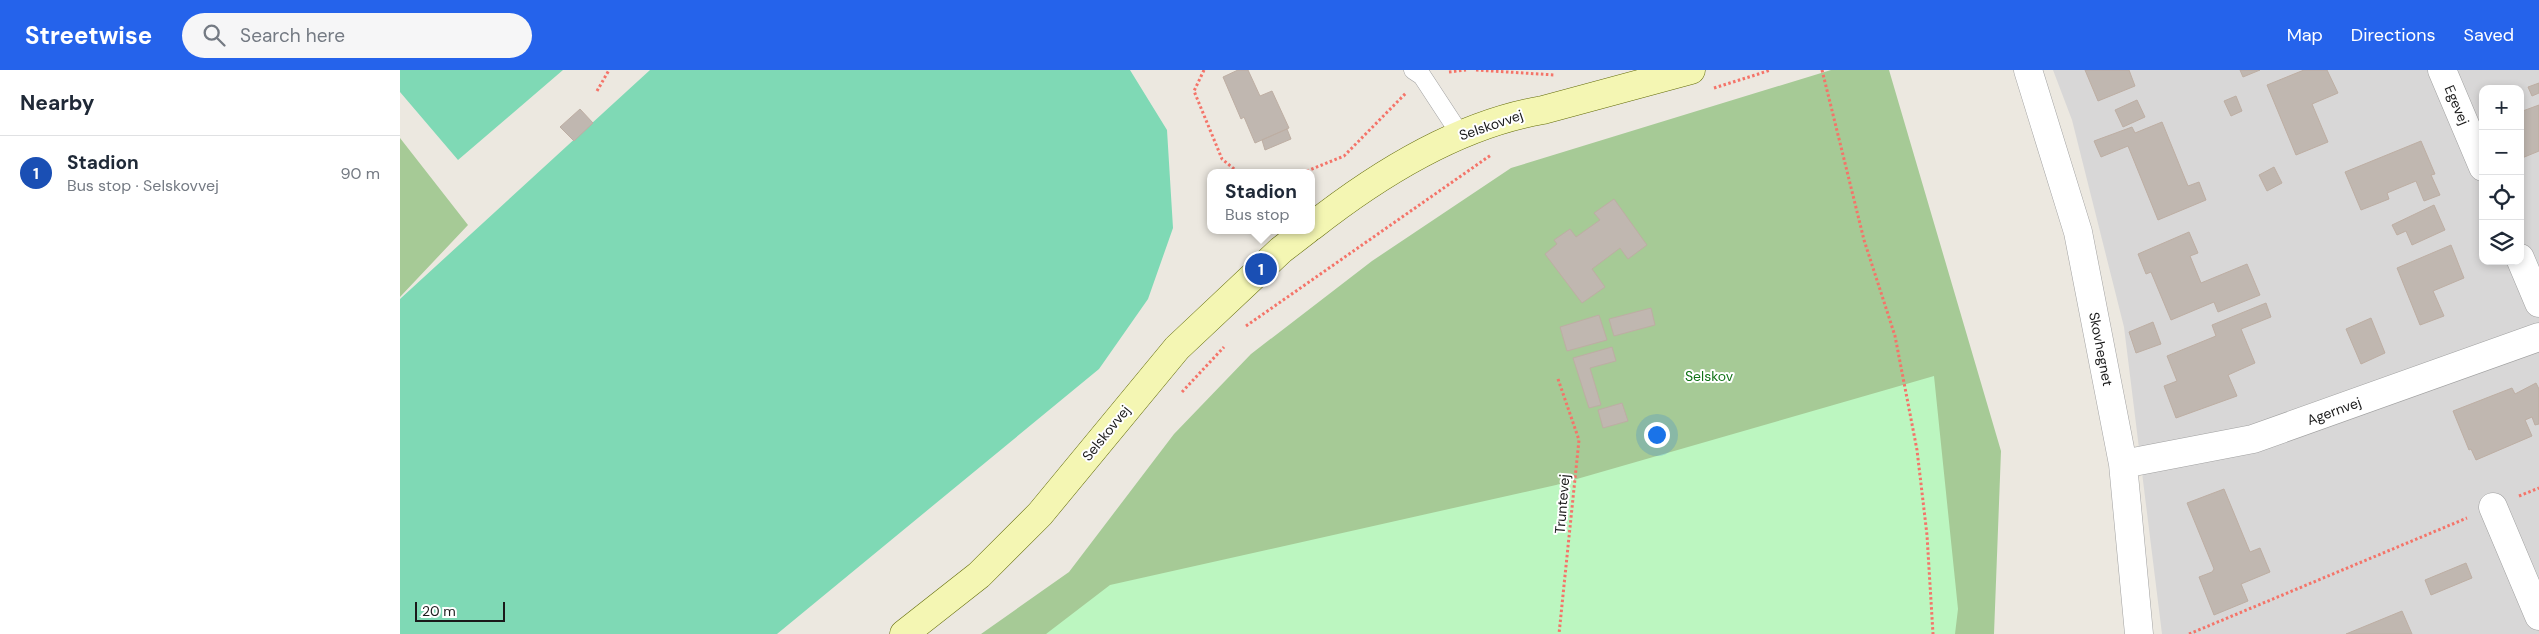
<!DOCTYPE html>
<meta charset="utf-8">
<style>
:root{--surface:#fff;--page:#f6f6f7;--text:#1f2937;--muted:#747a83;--line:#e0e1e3;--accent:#2563eb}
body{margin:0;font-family:"DM Sans",sans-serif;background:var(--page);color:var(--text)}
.controls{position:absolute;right:15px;top:15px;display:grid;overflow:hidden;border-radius:10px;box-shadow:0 2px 8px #0003}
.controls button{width:45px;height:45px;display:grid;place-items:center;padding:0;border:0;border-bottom:1px solid var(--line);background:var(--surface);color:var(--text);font:25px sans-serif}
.scale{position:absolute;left:15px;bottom:12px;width:90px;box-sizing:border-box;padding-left:5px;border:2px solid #1a1a1a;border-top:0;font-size:14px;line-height:18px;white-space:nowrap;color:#1a1a1a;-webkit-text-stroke:4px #fff;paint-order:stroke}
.you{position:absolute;left:1256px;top:364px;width:18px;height:18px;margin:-12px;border:4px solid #fff;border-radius:50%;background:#1a73e8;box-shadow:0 0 0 8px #1a73e833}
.badge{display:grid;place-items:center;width:32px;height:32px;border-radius:50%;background:var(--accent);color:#fff;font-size:16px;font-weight:700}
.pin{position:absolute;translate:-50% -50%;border:2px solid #fff;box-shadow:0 1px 5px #0006}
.popup{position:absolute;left:807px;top:99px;width:108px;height:65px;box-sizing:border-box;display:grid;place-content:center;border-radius:10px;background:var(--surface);filter:drop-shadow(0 1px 4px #0005);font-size:16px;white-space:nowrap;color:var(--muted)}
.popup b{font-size:19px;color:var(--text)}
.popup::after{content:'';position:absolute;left:50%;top:100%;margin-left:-10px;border:10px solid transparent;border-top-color:var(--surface)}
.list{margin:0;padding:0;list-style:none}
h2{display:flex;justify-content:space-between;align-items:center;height:65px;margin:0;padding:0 20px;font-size:21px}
h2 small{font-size:16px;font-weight:400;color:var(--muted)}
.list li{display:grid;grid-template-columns:32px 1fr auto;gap:15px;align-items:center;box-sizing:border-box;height:75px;padding:0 20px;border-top:1px solid var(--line)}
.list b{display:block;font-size:19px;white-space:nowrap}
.list p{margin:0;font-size:16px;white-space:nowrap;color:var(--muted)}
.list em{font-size:16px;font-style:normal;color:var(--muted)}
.icon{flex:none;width:28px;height:28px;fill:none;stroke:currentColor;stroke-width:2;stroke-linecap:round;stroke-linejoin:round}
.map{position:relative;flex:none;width:2139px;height:564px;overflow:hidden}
header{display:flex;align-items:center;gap:30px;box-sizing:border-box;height:70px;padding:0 25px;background:var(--accent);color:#fff}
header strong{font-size:24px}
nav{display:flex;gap:28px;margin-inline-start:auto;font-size:18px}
.search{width:350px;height:45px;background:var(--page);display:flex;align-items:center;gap:12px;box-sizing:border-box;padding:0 18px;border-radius:28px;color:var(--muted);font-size:19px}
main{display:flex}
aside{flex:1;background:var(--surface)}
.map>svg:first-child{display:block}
.residential{fill:#d8d7d7;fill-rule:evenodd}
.forest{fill:#a6ca96}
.park{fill:#bcf6c0}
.pitch{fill:#7fd9b5}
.building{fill:#c0b7b0;stroke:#bdaea3}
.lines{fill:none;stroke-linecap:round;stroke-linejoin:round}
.lane-casing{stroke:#a1a1a1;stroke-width:19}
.street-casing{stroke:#a1a1a1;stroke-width:29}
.secondary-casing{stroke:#626b08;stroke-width:29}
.path{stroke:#f47469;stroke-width:3;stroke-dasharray:2.5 2.5;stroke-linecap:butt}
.lane{stroke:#fff;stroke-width:18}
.street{stroke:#fff;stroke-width:28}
.secondary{stroke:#f4f6b3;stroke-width:28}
.labels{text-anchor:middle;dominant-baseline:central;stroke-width:4;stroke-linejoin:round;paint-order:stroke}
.street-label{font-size:14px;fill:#1a1a1a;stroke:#fff}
.park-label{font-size:14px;fill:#0f7215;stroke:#fff}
</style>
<header>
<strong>Streetwise</strong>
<div class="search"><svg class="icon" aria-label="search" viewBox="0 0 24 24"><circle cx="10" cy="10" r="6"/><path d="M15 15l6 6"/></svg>Search here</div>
<nav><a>Map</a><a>Directions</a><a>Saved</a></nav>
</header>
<main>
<aside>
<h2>Nearby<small></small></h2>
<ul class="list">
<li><span class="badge" style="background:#1a4fb4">1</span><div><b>Stadion</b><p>Bus stop · Selskovvej</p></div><em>90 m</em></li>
</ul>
</aside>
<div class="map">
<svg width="2139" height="564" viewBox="0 0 2139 564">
<rect width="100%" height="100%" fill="#ece8e0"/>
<path class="residential" d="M1653,0H2139V564H1762L1724,257L1672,50ZM2083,19H2120V191H2083Z"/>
<path class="forest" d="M1431,0H1489L1601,381L1594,564H581L669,502L774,364L851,284L972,191L1111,98Z
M0,68L68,155L0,227Z"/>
<path class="park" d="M1534,306L1558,539L1555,564H646L710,515L1156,415Z"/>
<path class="pitch" d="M0,0H163L58,90L0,22Z
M250,0H730L767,60L773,158L748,229L699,299L377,564H0V229Z"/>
<path class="building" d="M838,0H848L860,26L872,21L889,58L855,73L844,47L841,49L823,7Z
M1685,0H1729L1735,16L1698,31Z
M1840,0H1860L1843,7Z
M1904,0H1927L1938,23L1912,34L1928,72L1896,85L1867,15Z
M2139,13V23L2132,26L2128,17Z
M1836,26L1842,41L1831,46L1824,31Z
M1737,30L1745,47L1723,57L1715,40Z
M2139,35V81L2122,88L2120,42Z
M180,39L193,53L174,71L160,57Z
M1762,52L1788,116L1799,112L1806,130L1758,150L1728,76L1701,87L1694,71L1732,57L1735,63Z
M887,59L891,69L865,80L862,70Z
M2021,71L2035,104L2031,105L2040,125L2024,131L2016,111L1987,123L1989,129L1961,140L1945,102Z
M1874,97L1882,113L1867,121L1859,105Z
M1214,129L1247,175L1228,189L1220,178L1192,199L1205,217L1182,233L1145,184L1157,174L1154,170L1170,159L1176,167L1200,150L1194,143Z
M2034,135L2045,160L2012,175L2006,161L1997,165L1992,155Z
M1789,162L1798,183L1790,186L1801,213L1847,194L1860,225L1818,242L1814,232L1771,250L1751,202L1746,204L1738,184Z
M2051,175L2064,208L2033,221L2044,246L2020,255L1997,198Z
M1866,233L1871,247L1841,259L1855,293L1828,305L1837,326L1776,348L1764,316L1777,311L1767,286L1816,266L1812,255Z
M1251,238L1255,255L1214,266L1209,249Z
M1199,245L1207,270L1167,281L1160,257Z
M1971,248L1985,283L1961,294L1946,259Z
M1753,252L1761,274L1736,283L1729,262Z
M1212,277L1216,291L1190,298L1201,335L1189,338L1173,288Z
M2136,313L2139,319V354L2135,355L2132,347L2125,350L2132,366L2076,390L2071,379L2069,380L2053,341L2112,318L2115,324Z
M1222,333L1228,351L1203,358L1198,340Z
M1824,419L1850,482L1860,478L1870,502L1841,514L1848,531L1814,545L1799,507L1812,502L1814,499L1787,433Z
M2066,493L2072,508L2031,525L2025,510Z
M2002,541L2012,564H1946Z"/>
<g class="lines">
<g class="lane-casing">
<path id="lane" d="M1013,0L1022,6L1060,64"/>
</g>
<g class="street-casing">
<path id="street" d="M1628,0L1678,162L1723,394L1739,564
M2042,0L2083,97
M2120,188L2139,233
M1723,394L1853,369L2139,267
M2093,437L2139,546"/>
</g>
<g class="secondary-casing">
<path id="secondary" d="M911,157C977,105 1059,54 1143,40L1291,0
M504,564L579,505L640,444L777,278L881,180L907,160"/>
</g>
<path class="path" d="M804,0L794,21L822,89L839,103
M1076,0L1155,5
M1422,0L1464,170L1495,266L1517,380L1527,465L1533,564
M1049,2L1066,0
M1314,18L1371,0
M197,21L209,0
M902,103L944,86L1006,23
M846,256L1091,85
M1158,309L1179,370L1159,564
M782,322L824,277
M2119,426L2139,418
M1789,564L2067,448"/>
<use href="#lane" class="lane"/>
<use href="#street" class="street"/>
<use href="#secondary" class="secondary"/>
</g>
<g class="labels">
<g class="street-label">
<text transform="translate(2057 35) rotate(67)">Egevej</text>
<text transform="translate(1091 55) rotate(-19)">Selskovvej</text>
<text transform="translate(1701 279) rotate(79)">Skovhegnet</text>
<text transform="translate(1934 341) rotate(-20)">Agernvej</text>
<text transform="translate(706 363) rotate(-51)">Selskovvej</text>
<text transform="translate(1162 434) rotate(-85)">Truntevej</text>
</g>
<g class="park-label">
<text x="1309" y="306">Selskov</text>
</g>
</g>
</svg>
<div class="controls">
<button>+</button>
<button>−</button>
<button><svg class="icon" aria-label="locate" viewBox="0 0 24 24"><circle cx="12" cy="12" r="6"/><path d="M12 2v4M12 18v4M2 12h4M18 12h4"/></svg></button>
<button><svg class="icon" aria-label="layers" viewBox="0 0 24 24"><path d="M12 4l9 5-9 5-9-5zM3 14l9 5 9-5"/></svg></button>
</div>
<div class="scale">20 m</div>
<div class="you"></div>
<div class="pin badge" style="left:861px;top:199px;background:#1a4fb4">1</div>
<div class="popup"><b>Stadion</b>Bus stop</div>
</div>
</main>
